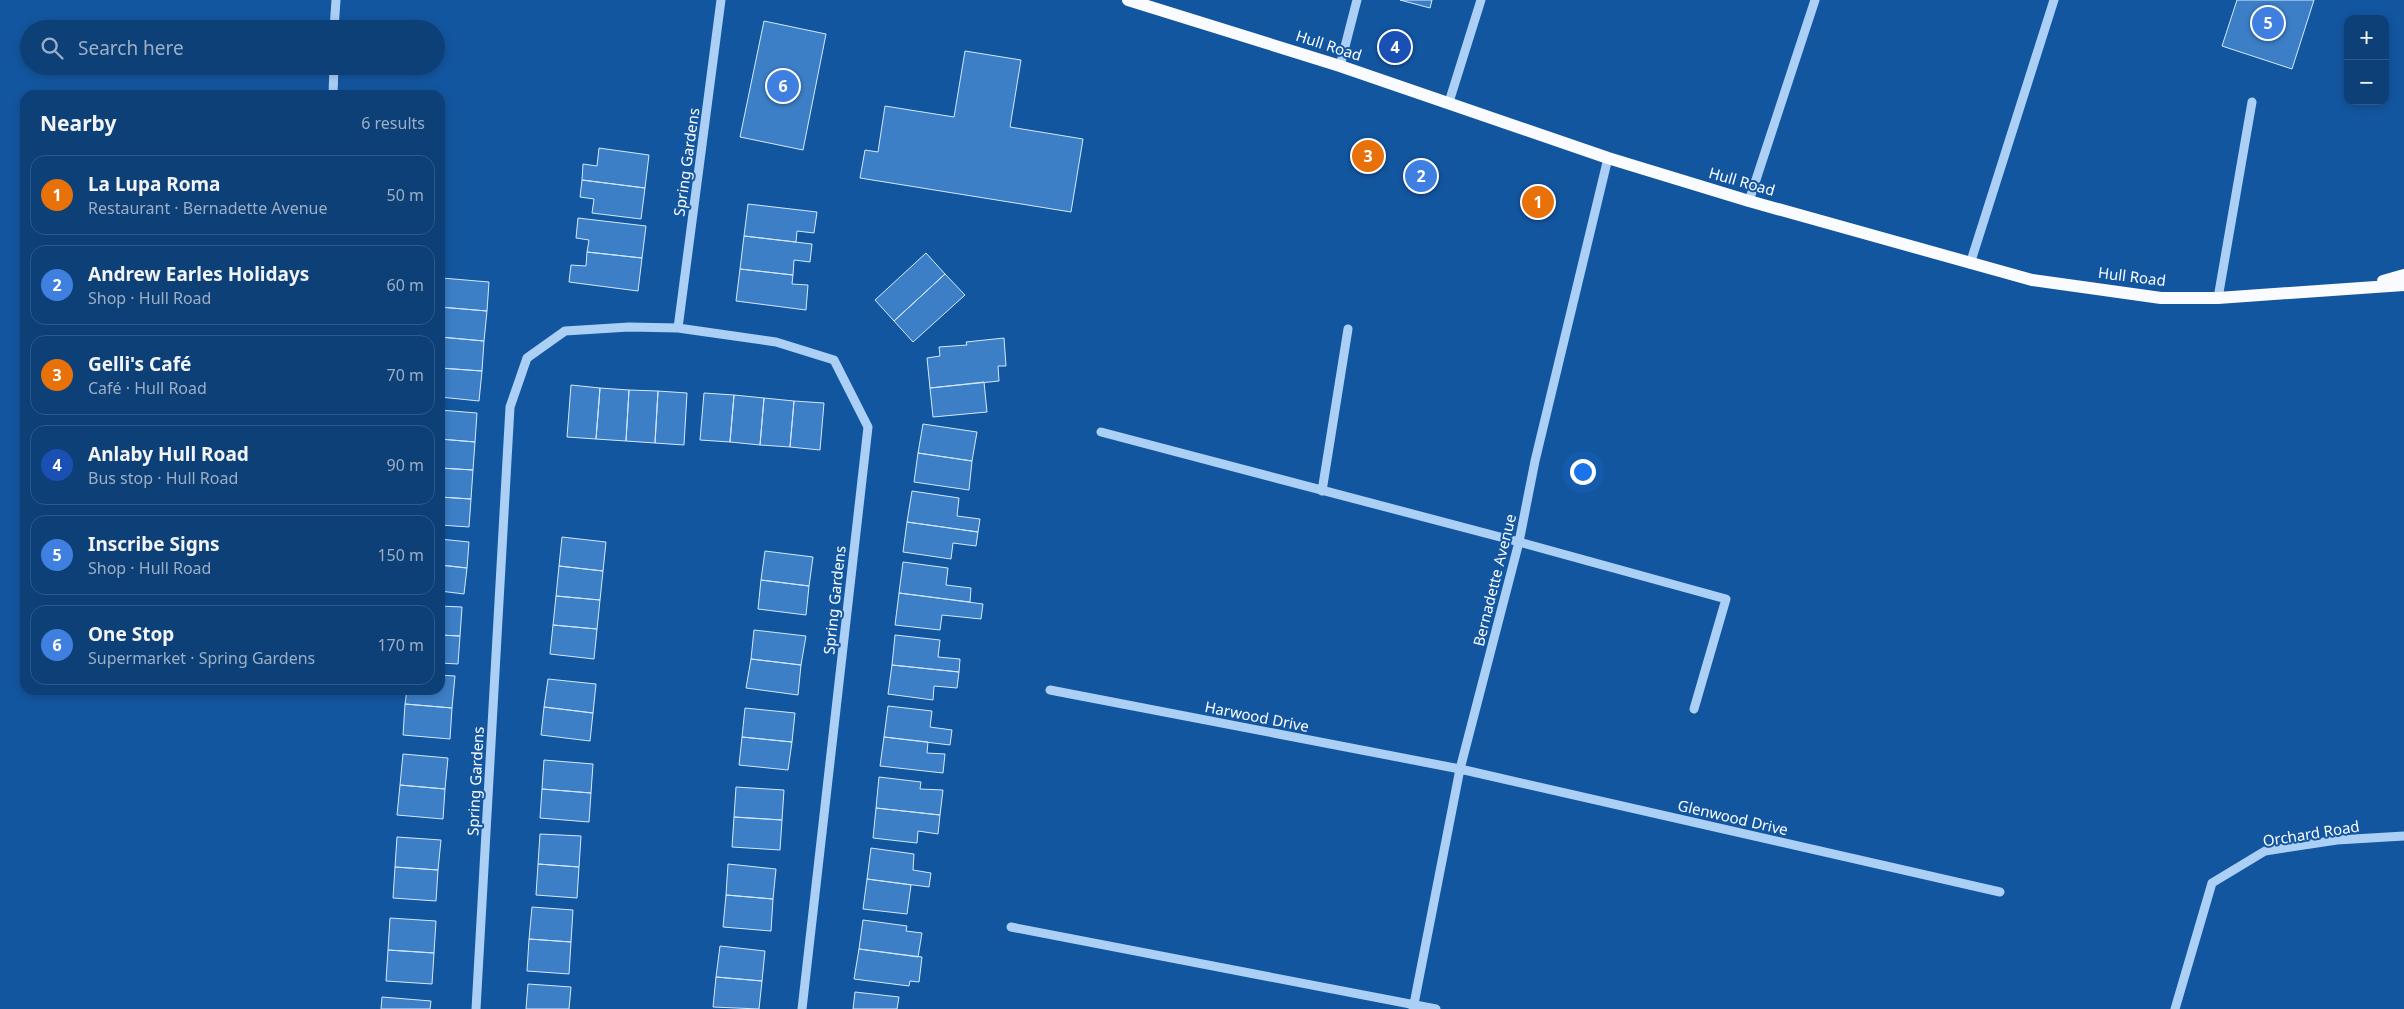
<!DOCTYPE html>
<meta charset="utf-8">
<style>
:root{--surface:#0e4078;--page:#1c4b80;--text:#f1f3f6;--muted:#9bafc6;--line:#2e598a;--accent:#ffd06f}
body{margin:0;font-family:"Noto Sans",sans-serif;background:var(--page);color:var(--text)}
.controls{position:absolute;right:15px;top:15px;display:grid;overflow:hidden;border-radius:10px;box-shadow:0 2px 8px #0003}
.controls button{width:45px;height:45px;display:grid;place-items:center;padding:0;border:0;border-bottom:1px solid var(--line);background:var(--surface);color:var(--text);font:25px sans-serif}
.you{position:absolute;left:1582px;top:471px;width:18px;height:18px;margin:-12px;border:4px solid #fff;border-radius:50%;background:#1a73e8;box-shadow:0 0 0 8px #1a73e833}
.badge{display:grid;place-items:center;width:32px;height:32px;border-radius:50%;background:var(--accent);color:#fff;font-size:16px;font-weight:700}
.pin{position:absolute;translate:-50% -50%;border:2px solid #fff;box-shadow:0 1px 5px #0006}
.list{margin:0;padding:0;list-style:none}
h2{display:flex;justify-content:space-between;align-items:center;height:65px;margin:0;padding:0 20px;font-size:21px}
h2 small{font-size:16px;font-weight:400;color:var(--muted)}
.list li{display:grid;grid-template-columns:32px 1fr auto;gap:15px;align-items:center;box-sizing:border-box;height:80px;margin:0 10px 10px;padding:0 10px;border:1px solid var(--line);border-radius:15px}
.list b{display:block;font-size:19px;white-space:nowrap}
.list p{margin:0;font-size:16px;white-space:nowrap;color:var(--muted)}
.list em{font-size:16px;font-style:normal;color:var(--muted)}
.icon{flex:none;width:28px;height:28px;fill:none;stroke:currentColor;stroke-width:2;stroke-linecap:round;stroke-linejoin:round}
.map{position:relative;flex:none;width:2404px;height:1009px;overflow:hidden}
.search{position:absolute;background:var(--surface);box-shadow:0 2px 8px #0003;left:20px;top:20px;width:425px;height:55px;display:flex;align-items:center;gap:12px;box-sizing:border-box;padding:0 18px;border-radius:28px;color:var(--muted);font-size:19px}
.panel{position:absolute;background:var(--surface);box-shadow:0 2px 8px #0003;left:20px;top:90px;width:425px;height:605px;border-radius:15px}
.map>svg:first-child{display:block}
.building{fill:#3c7fc7;stroke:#d4e9fe}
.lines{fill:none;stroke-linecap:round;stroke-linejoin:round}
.minor{stroke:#abcff5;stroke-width:9}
.major{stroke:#f9fbff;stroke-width:12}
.labels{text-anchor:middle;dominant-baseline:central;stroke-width:4;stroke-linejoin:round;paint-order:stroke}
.street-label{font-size:15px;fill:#fff;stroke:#1356a0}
</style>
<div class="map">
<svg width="2404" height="1009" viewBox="0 0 2404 1009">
<rect width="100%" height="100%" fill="#1356a0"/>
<path class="building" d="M1400,0H1432L1430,8Z
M2237,0H2314L2292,69L2222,46Z
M764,21L826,34L803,150L740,137Z
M965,51L1021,60L1010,127L1083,139L1071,212L860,178L865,150L878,152L885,106L954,117Z
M599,148L649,155L645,188L582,180L583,164L597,166Z
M582,180L645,188L641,219L592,213L594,199L580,197Z
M748,204L817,212L814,233L797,231L796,242L744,236Z
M578,218L646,226L642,258L587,252L589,240L576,238Z
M744,236L812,244L810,262L794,260L793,275L740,269Z
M587,252L642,258L638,291L569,282L571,265L586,266Z
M926,253L945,274L894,321L875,300Z
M740,269L793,275L792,284L808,285L806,310L736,301Z
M945,274L965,295L913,342L894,321Z
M442,278L489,282L487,311L440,307Z
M440,307L487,311L484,341L440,337Z
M440,337L484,341L482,371L440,368Z
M1004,338L1006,366H998L999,381L930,388L927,358L940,356L939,347L967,345L966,342Z
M440,368L482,371L479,401L440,397Z
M984,382L987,412L933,417L930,388Z
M571,385L600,388L596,439L567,437Z
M600,388L629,390L626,441L596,439Z
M629,390L658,391L655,443L626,441Z
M658,391L687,393L684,445L655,443Z
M704,393L734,395L730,442L700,440Z
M734,395L764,398L760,445L730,442Z
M764,398L794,401L790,447L760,445Z
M794,401L824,403L820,450L790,447Z
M440,410L477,413L475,442L440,439Z
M923,424L977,432L972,461L918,453Z
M440,439L475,442L473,470L440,468Z
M918,453L972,461L969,490L914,482Z
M440,468L473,470L471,499L440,497Z
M912,491L959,498L957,516L980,519L978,532L907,522Z
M440,497L471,499L469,527L440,525Z
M907,522L978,532L976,546L953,543L951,559L903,552Z
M562,537L606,542L603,571L559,566Z
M440,539L469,542L467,568L440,565Z
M765,551L813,557L809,586L761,580Z
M903,562L948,568L946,585L971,588L970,602L899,593Z
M440,565L467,568L464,594L440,591Z
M559,566L603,571L600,600L556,596Z
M761,580L809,586L806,615L758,609Z
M899,593L983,604L981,619L942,615L940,630L895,625Z
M556,596L600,600L597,629L553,625Z
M440,606L462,607L460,636L440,635Z
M553,625L597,629L594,659L550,654Z
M754,630L806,636L801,665L751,659Z
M440,635L460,636L458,664L440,663Z
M895,635L940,640L938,657L960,659L959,672L892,665Z
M751,659L801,665L798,695L746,688Z
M892,665L959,672L957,688L934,686L933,700L888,694Z
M440,675L455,676L452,708L405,704L407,690H440Z
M548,679L596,684L593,713L544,707Z
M405,704L452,708L450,739L403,735Z
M888,706L932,711L930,727L952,730L950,745L884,737Z
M544,707L593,713L590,741L541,735Z
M745,708L795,713L792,742L742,737Z
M742,737L792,742L788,770L739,765Z
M884,737L928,742L927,753L945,754L943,773L880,766Z
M403,754L448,758L445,789L400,785Z
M544,760L593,764L591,793L542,789Z
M879,777L921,782L920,789L943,790L940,815L876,808Z
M400,785L445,789L443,819L397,815Z
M736,787L784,790L782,820L734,817Z
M542,789L591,793L589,822L540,818Z
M876,808L940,815L938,834L918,831L917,843L873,838Z
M734,817L782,820L780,850L732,847Z
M540,834L581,836L579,867L538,864Z
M397,837L441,840L438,870L395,867Z
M871,848L914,854L913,870L931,873L929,887L867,879Z
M538,864L579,867L577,898L536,895Z
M728,864L776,869L773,899L726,895Z
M395,867L438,870L436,901L393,898Z
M867,879L911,885L907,914L863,909Z
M726,895L773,899L771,931L723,927Z
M532,907L573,910L571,942L529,939Z
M390,918L436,921L434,953L388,950Z
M863,920L907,926L906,931L922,933L918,957L859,949Z
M529,939L571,942L569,974L527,971Z
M720,946L765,951L762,981L716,977Z
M859,949L922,957L919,982L910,981L909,986L854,979Z
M388,950L434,953L432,984L386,981Z
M716,977L762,981L759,1009L713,1007Z
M528,984L571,987L569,1009H526Z
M855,992L899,997L897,1009H853Z
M382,997L431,1001L430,1009H381Z"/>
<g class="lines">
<path class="minor" d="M334,29L336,0
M389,66L407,70
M1340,66L1357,0
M333,95L334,66
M1449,102L1481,0
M1749,201L1815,0
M1970,264L2054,0
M2218,298L2252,102
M678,328L721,0
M1101,432L1519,542L1726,599L1694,709
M1322,491L1348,329
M1050,690L1460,769L2000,892
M1011,927L1436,1009
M476,1009L510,407L527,358L565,331L629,327L678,328L776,342L834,360L868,427L802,1009
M1413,1009L1460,769L1519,542L1535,461L1608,158
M2175,1009L2212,883L2265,851L2337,840L2404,836"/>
<path class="major" d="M1128,0L1340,66L1608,158L1749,201L2032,280L2161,298H2218L2404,285
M2383,281L2404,275"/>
</g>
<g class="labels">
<g class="street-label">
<text transform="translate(1329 45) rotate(18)">Hull Road</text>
<text transform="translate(686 162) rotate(-82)">Spring Gardens</text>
<text transform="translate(1742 181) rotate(16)">Hull Road</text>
<text transform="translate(2132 276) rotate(7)">Hull Road</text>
<text transform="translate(1494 580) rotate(-76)">Bernadette Avenue</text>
<text transform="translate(834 600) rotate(-84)">Spring Gardens</text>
<text transform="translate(1257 716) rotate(11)">Harwood Drive</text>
<text transform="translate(475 781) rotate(-87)">Spring Gardens</text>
<text transform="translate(1733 817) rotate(13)">Glenwood Drive</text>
<text transform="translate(2311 833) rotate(-9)">Orchard Road</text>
</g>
</g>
</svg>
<div class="controls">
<button>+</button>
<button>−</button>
</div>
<div class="you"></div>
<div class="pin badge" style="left:1538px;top:202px;background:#e8710a">1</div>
<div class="pin badge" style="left:1421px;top:176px;background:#3f7fe0">2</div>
<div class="pin badge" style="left:1368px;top:156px;background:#e8710a">3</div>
<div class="pin badge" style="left:1395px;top:47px;background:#1a4fb4">4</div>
<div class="pin badge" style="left:2268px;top:23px;background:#3f7fe0">5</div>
<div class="pin badge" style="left:783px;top:86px;background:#3f7fe0">6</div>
<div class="search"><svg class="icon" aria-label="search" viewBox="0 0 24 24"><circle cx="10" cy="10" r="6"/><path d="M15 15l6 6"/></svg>Search here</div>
<section class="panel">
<h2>Nearby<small>6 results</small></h2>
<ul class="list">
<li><span class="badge" style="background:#e8710a">1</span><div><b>La Lupa Roma</b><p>Restaurant · Bernadette Avenue</p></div><em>50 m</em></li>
<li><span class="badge" style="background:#3f7fe0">2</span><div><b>Andrew Earles Holidays</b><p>Shop · Hull Road</p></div><em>60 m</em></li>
<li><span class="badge" style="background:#e8710a">3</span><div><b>Gelli's Café</b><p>Café · Hull Road</p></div><em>70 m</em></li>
<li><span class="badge" style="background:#1a4fb4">4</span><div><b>Anlaby Hull Road</b><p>Bus stop · Hull Road</p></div><em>90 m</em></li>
<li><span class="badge" style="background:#3f7fe0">5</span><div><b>Inscribe Signs</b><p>Shop · Hull Road</p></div><em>150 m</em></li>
<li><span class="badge" style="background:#3f7fe0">6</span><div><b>One Stop</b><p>Supermarket · Spring Gardens</p></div><em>170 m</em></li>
</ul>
</section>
</div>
